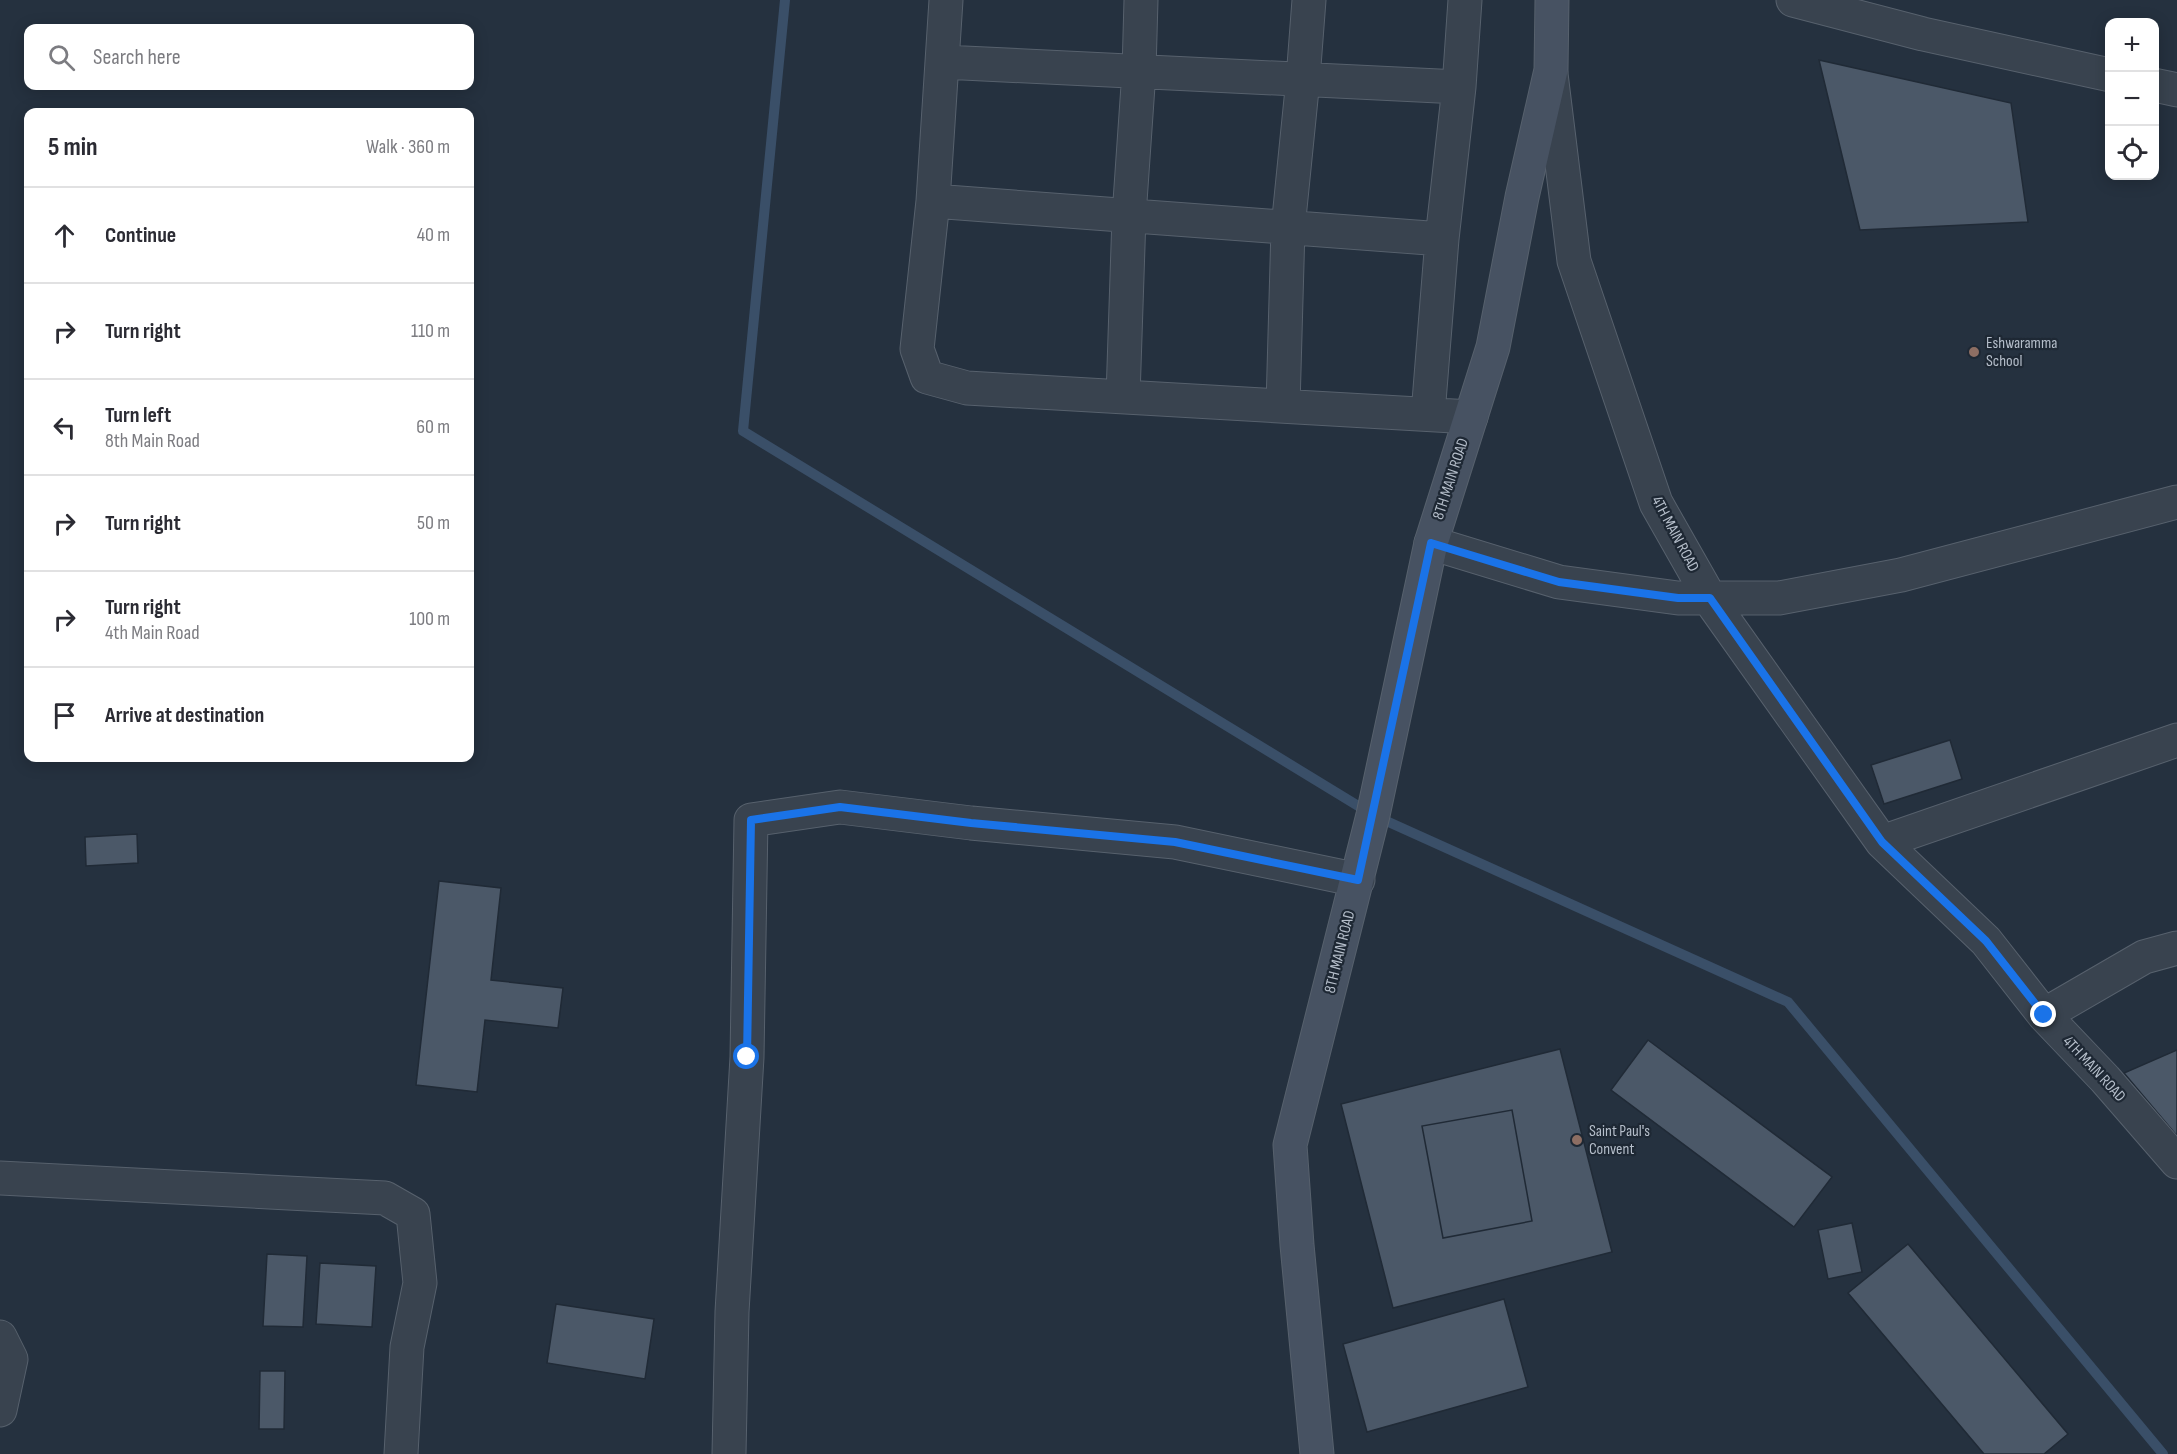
<!DOCTYPE html>
<meta charset="utf-8">
<style>
:root{--surface:#fff;--page:#f7f7f7;--text:#2b2b33;--muted:#7c7c81;--line:#e1e1e2}
body{margin:0;font-family:"Sofia Sans Condensed",sans-serif;background:var(--page);color:var(--text)}
.controls{position:absolute;right:18px;top:18px;display:grid;overflow:hidden;border-radius:12px;box-shadow:0 3px 15px #0003}
.controls button{width:54px;height:54px;display:grid;place-items:center;padding:0;border:0;border-bottom:2px solid var(--line);background:var(--surface);color:var(--text);font:30px sans-serif}
.stop{position:absolute;width:18px;height:18px;margin:-14px;border:4px solid #1a73e8;border-radius:50%;background:#fff}
.stop.end{background:#1a73e8;border-color:#fff;box-shadow:0 2px 6px #0008}
.list{margin:0;padding:0;list-style:none}
h2{display:flex;justify-content:space-between;align-items:center;height:78px;margin:0;padding:0 24px;font-size:26px}
h2 small{font-size:20px;font-weight:400;color:var(--muted)}
.list li{display:grid;grid-template-columns:39px 1fr auto;gap:18px;align-items:center;box-sizing:border-box;height:96px;padding:0 24px;border-top:2px solid var(--line)}
.list b{display:block;font-size:22px;white-space:nowrap}
.list p{margin:0;font-size:20px;white-space:nowrap;color:var(--muted)}
.list em{font-size:20px;font-style:normal;color:var(--muted)}
.icon{flex:none;width:33px;height:33px;fill:none;stroke:currentColor;stroke-width:2;stroke-linecap:round;stroke-linejoin:round}
.map{position:relative;flex:none;width:2177px;height:1454px;overflow:hidden}
.search{position:absolute;background:var(--surface);box-shadow:0 3px 15px #0003;left:24px;top:24px;width:450px;height:66px;display:flex;align-items:center;gap:15px;box-sizing:border-box;padding:0 21px;border-radius:12px;color:var(--muted);font-size:22px}
.panel{position:absolute;background:var(--surface);box-shadow:0 3px 15px #0003;left:24px;top:108px;width:450px;height:654px;border-radius:12px}
.map>svg:first-child{display:block}
.lines{fill:none;stroke-linecap:round;stroke-linejoin:round}
.stream{stroke:#3a4f68;stroke-width:10}
.building{fill:#4b5868;stroke:#202a36;stroke-width:1.5}
.street-casing{stroke:#57616d;stroke-width:35}
.secondary-casing{stroke:#57616d;stroke-width:35}
.street{stroke:#39434f;stroke-width:33}
.secondary{stroke:#475262;stroke-width:33}
.route{stroke:#1a73e8;stroke-width:8}
.education-dot{fill:#8d6e63;stroke:#1e2834;stroke-width:2}
.labels{text-anchor:middle;dominant-baseline:central;stroke-width:4.5;stroke-linejoin:round;paint-order:stroke}
.poi-label{font-size:16px;fill:#b5beca;stroke:#1e2834;text-anchor:start}
.street-label{font-size:16px;fill:#b5beca;stroke:#1e2834}
</style>
<div class="map">
<svg width="2177" height="1454" viewBox="0 0 2177 1454">
<rect width="100%" height="100%" fill="#25313f"/>
<g class="lines">
<path class="stream" d="M785,0L743,431L1373,815L1788,1002L2163,1454"/>
</g>
<path class="building" d="M1819,60L2011,103L2028,222L1860,230Z
M1950,740L1962,779L1884,804L1871,765Z
M137,834L138,863L86,866L85,837Z
M439,881L501,888L491,980L563,988L558,1028L485,1020L477,1092L416,1085Z
M1648,1040L1832,1177L1794,1227L1611,1090Z
M1560,1049L1612,1252L1393,1308L1341,1104Z
M2177,1050V1136L2124,1073Z
M1512,1110L1532,1221L1443,1238L1422,1126Z
M1852,1223L1862,1272L1828,1279L1818,1230Z
M1908,1244L2068,1434L2044,1454H1984L1848,1293Z
M267,1254L307,1256L303,1327L263,1326Z
M320,1263L376,1266L372,1327L316,1324Z
M1504,1299L1528,1387L1367,1432L1343,1344Z
M556,1304L654,1319L645,1379L547,1363Z
M260,1371H285L284,1429H259Z"/>
<g class="lines">
<g class="street-casing">
<path id="street" d="M946,0L933,201L917,349L927,377L967,388L1471,417
M1793,0L1923,34L2110,75
M943,62L1459,87
M1551,74L1574,261L1656,503L1715,607L1882,842L1986,941L2044,1015L2105,1079L2177,1162
M2154,85L2177,90
M933,201L1442,239
M1123,397L1129,216L1139,71L1141,0
M1283,406L1288,228L1303,79L1309,0
M1428,414L1442,239L1459,87L1465,0
M1431,543L1559,582L1678,598H1779L1901,575L2177,502
M1882,842L2177,740
M2044,1015L2144,957L2177,948
M0,1178L385,1198L413,1214L420,1283L407,1347L401,1454
M0,1337L11,1359L0,1410
M729,1454L732,1312L747,1057L751,820L840,807L971,823L1175,842L1358,880"/>
</g>
<g class="secondary-casing">
<path id="secondary" d="M1317,1454L1297,1245L1290,1145L1373,815L1431,543L1493,347L1522,197L1551,70L1552,0"/>
</g>
<use href="#street" class="street"/>
<use href="#secondary" class="secondary"/>
</g>
<g class="lines">
<path class="route" d="M747,1057L751,820L840,807L971,823L1175,842L1358,880L1431,543L1559,582L1678,598H1710L1882,842L1986,941L2044,1015"/>
</g>
<g class="education-dot">
<circle cx="1974" cy="352" r="6"/>
<circle cx="1577" cy="1140" r="6"/>
</g>
<g class="labels">
<g class="poi-label">
<text x="1986" y="343">Eshwaramma<tspan x="1986" dy="18">School</tspan></text>
<text x="1589" y="1131">Saint Paul's<tspan x="1589" dy="18">Convent</tspan></text>
</g>
<g class="street-label">
<text transform="translate(1451 479) rotate(-72)">8TH MAIN ROAD</text>
<text transform="translate(1675 534) rotate(62)">4TH MAIN ROAD</text>
<text transform="translate(1340 952) rotate(-76)">8TH MAIN ROAD</text>
<text transform="translate(2094 1069) rotate(47)">4TH MAIN ROAD</text>
</g>
</g>
</svg>
<div class="controls">
<button>+</button>
<button>−</button>
<button><svg class="icon" aria-label="locate" viewBox="0 0 24 24"><circle cx="12" cy="12" r="6"/><path d="M12 2v4M12 18v4M2 12h4M18 12h4"/></svg></button>
</div>
<div class="stop" style="left:747px;top:1057px"></div>
<div class="stop end" style="left:2044px;top:1015px"></div>
<div class="search"><svg class="icon" aria-label="search" viewBox="0 0 24 24"><circle cx="10" cy="10" r="6"/><path d="M15 15l6 6"/></svg>Search here</div>
<section class="panel">
<h2>5 min<small>Walk · 360 m</small></h2>
<ul class="list">
<li><svg class="icon" aria-label="ahead" viewBox="0 0 24 24"><path d="M12 20V5M6 11l6-6 6 6"/></svg><div><b>Continue</b></div><em>40 m</em></li>
<li><svg class="icon" aria-label="right" viewBox="0 0 24 24"><path d="M7 20v-9h11M14 6l5 5-5 5"/></svg><div><b>Turn right</b></div><em>110 m</em></li>
<li><svg class="icon" aria-label="left" viewBox="0 0 24 24"><path d="M17 20v-9H6M10 6l-5 5 5 5"/></svg><div><b>Turn left</b><p>8th Main Road</p></div><em>60 m</em></li>
<li><svg class="icon" aria-label="right" viewBox="0 0 24 24"><path d="M7 20v-9h11M14 6l5 5-5 5"/></svg><div><b>Turn right</b></div><em>50 m</em></li>
<li><svg class="icon" aria-label="right" viewBox="0 0 24 24"><path d="M7 20v-9h11M14 6l5 5-5 5"/></svg><div><b>Turn right</b><p>4th Main Road</p></div><em>100 m</em></li>
<li><svg class="icon" aria-label="arrive" viewBox="0 0 24 24"><path d="M6 21V4h12l-3 4 3 4H6"/></svg><div><b>Arrive at destination</b></div></li>
</ul>
</section>
</div>
